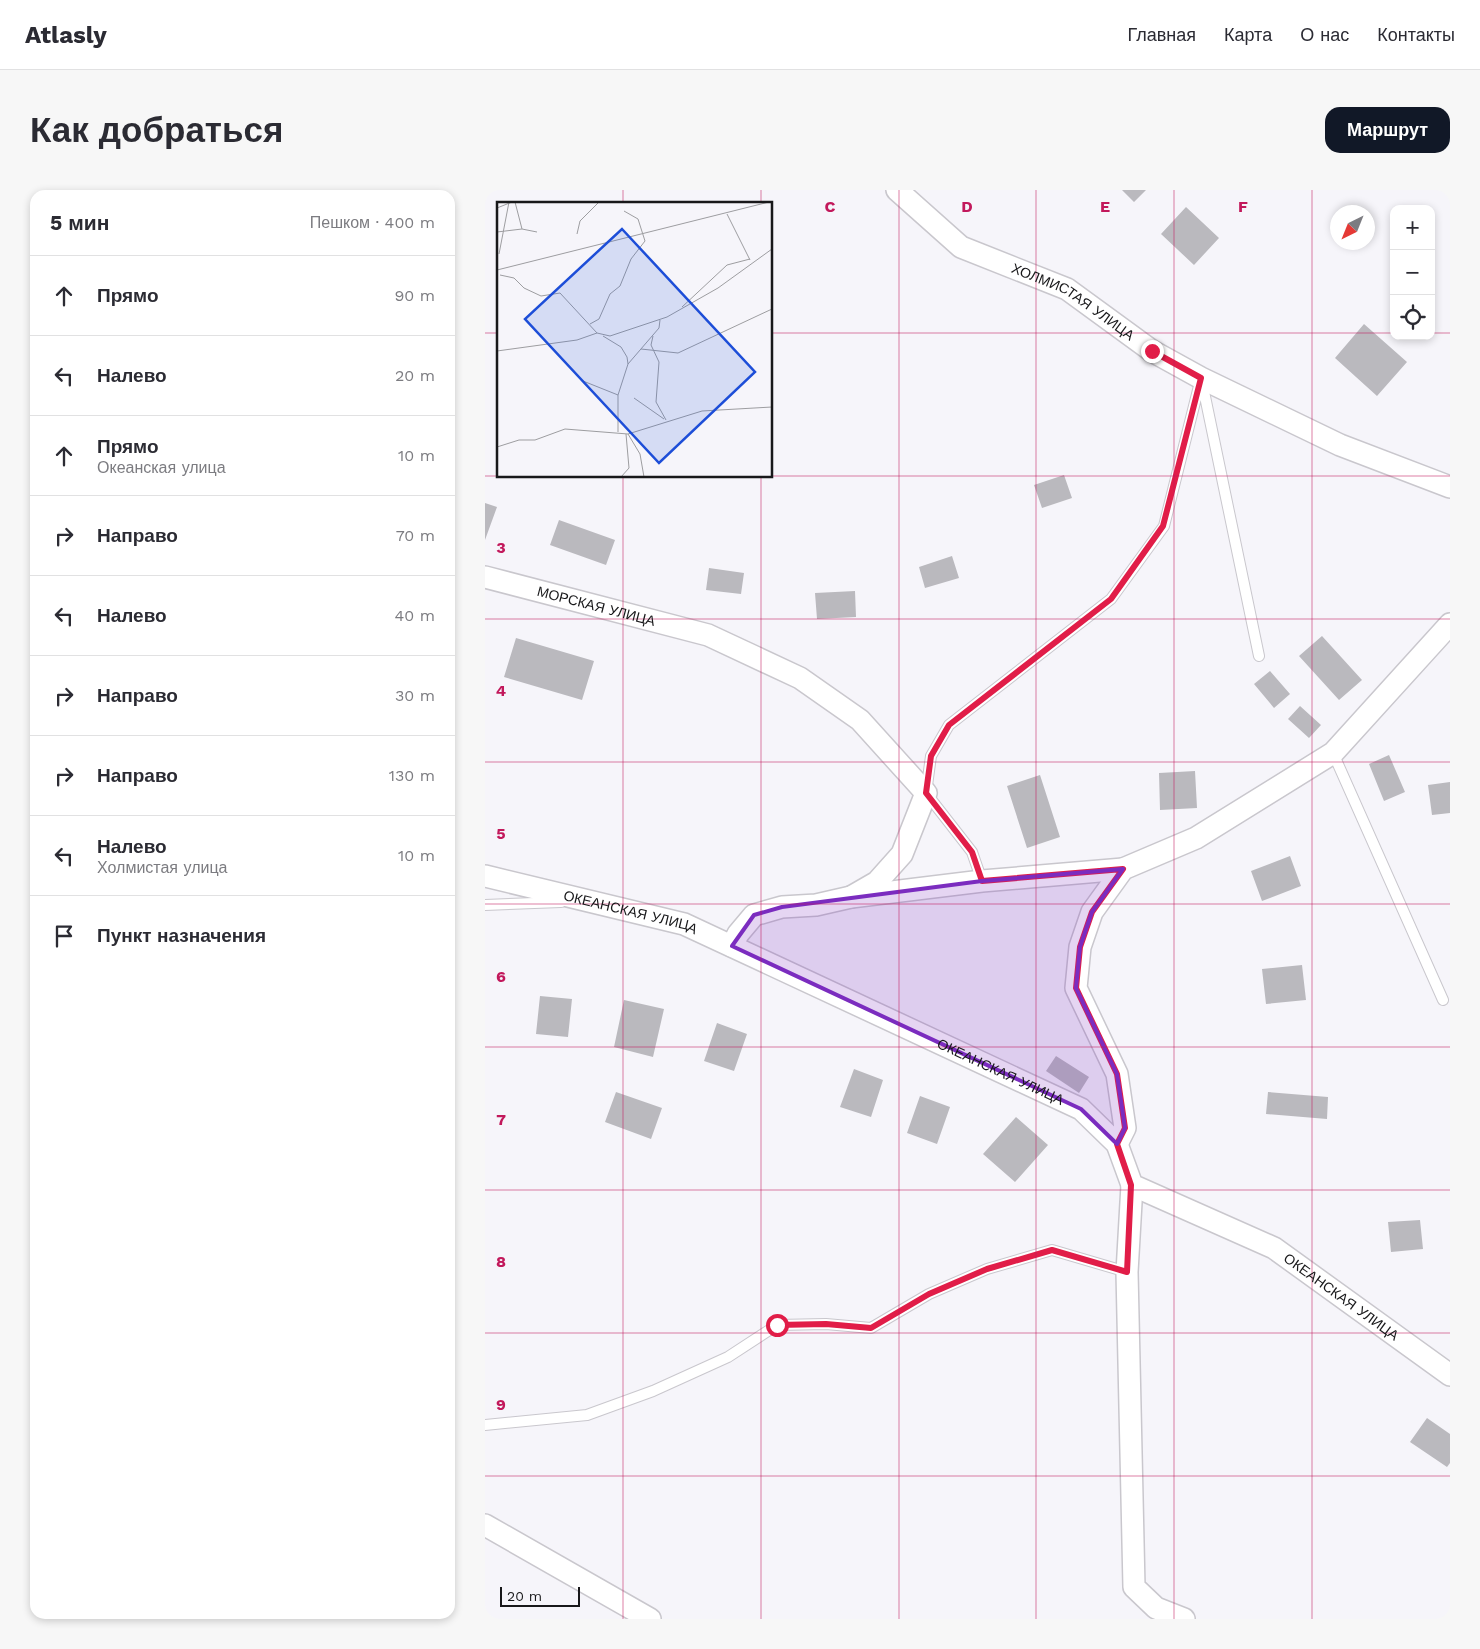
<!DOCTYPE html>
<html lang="ru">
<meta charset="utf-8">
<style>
:root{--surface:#fff;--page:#f7f7f7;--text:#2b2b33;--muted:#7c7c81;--line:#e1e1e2;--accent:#111827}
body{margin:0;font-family:"Work Sans",sans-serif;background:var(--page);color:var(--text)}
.controls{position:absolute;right:15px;top:15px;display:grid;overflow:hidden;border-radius:10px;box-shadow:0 2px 8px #0003}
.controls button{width:45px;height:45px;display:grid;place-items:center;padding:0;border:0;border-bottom:1px solid var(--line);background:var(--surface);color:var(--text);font:25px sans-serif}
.compass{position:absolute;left:845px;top:15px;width:45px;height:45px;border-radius:50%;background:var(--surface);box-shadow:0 2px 8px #0003;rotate:223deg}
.scale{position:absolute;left:15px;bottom:12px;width:80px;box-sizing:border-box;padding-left:5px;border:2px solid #18181a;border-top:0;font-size:14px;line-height:18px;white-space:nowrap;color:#18181a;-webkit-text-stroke:4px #f6f5fa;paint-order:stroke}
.stop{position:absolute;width:15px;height:15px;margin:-11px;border:4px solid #e11d48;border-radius:50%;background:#fff}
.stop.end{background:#e11d48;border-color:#fff;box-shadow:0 1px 5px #0008}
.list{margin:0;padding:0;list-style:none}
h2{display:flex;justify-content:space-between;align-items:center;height:65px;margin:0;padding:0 20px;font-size:21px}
h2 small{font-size:16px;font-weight:400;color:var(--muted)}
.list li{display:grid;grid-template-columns:32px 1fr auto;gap:15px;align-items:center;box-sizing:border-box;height:80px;padding:0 20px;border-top:1px solid var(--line)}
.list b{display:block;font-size:19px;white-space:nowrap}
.list p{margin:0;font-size:16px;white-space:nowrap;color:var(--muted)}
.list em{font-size:16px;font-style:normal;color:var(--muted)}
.icon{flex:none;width:28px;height:28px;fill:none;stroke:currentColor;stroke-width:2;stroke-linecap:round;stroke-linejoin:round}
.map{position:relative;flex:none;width:965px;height:1429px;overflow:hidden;border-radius:15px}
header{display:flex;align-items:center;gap:30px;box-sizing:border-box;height:70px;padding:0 25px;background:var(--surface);border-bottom:1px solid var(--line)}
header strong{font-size:24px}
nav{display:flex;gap:28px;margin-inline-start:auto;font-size:18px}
.intro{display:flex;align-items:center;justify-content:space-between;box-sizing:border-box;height:120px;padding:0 30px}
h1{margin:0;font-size:35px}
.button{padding:12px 22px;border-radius:15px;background:var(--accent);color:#fff;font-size:18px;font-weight:700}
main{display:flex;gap:30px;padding:0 30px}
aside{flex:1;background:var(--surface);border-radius:15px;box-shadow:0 2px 8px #0003}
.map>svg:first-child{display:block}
.building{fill:#bab9be}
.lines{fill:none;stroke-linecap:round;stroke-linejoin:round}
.service-casing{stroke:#c9c7cd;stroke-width:12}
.minor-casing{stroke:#c9c7cd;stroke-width:24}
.service{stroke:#fff;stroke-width:10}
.minor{stroke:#fff;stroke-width:21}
.route{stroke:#e11d48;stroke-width:6}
.marked{fill:#7b2cbf;fill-opacity:0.2;stroke:#7b2cbf;stroke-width:4;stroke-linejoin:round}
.grid{fill:none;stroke:#c2185b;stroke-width:1;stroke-opacity:0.55}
.labels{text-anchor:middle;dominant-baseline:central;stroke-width:5;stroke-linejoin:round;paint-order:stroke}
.street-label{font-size:14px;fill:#18181a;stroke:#f6f5fa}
.inset-road{fill:none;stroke:#9d9da0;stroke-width:1}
.view{fill:#1d4ed8;fill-opacity:0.15;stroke:#1d4ed8;stroke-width:2.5}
.inset-edge{fill:none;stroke:#18181a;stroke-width:2.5}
.grid-label{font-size:16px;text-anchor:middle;font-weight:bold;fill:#c2185b;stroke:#f6f5fa;stroke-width:5;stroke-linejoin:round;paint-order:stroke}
</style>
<header>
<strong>Atlasly</strong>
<nav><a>Главная</a><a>Карта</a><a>О нас</a><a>Контакты</a></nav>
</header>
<div class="intro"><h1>Как добраться</h1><a class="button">Маршрут</a></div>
<main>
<aside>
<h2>5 мин<small>Пешком · 400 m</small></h2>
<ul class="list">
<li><svg class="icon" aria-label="ahead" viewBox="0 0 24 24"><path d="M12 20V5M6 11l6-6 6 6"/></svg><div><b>Прямо</b></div><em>90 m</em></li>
<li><svg class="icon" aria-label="left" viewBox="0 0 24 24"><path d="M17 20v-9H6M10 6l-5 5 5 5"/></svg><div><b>Налево</b></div><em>20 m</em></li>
<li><svg class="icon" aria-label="ahead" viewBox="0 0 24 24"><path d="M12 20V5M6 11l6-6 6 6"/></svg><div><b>Прямо</b><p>Океанская улица</p></div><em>10 m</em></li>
<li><svg class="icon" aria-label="right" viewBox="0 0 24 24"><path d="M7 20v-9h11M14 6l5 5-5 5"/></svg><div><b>Направо</b></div><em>70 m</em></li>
<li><svg class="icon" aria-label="left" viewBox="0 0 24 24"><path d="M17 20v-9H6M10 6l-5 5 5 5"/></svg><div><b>Налево</b></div><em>40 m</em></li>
<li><svg class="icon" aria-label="right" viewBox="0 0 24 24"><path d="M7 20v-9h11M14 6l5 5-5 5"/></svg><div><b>Направо</b></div><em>30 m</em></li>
<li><svg class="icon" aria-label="right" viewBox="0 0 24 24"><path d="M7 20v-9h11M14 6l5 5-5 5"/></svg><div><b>Направо</b></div><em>130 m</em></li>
<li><svg class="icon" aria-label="left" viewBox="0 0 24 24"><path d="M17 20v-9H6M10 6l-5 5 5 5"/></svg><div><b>Налево</b><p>Холмистая улица</p></div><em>10 m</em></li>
<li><svg class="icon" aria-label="arrive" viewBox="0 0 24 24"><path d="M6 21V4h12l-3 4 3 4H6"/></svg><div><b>Пункт назначения</b></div></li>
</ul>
</aside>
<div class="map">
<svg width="965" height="1429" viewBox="0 0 965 1429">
<rect width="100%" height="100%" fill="#f6f5fa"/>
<path class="building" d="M637,0H661L649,12Z
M701,17L734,48L709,75L676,44Z
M879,134L922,172L892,206L850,168Z
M579,285L587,308L557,318L549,295Z
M0,313L12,317L0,350Z
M74,330L130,350L121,375L65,355Z
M467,366L474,388L440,398L434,377Z
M224,378L259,383L256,404L221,400Z
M370,401L371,427L332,429L330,403Z
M837,446L877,490L854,510L814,466Z
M31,448L109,471L97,510L19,487Z
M785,481L805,504L789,518L769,494Z
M815,516L836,535L824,548L803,529Z
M904,565L920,602L899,611L884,574Z
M710,581L712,618L675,620L674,583Z
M555,585L575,647L542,658L522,596Z
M965,592V623L947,625L943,595Z
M805,666L816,696L777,711L766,681Z
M817,775L821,810L781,814L777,779Z
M55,806L87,809L83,847L51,844Z
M139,810L179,819L168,867L129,857Z
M232,833L262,844L249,881L219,871Z
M571,866L604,887L594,903L561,881Z
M369,879L398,890L386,927L355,917Z
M131,902L177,918L166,949L120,932Z
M783,902L843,907L842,929L781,924Z
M435,906L465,917L452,954L422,943Z
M531,927L563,955L530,992L498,964Z
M935,1030L938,1059L906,1062L903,1032Z
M942,1228L965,1244V1273L962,1277L925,1252Z"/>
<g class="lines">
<g class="service-casing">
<path id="service" d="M717,192L774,466
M848,563L958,810
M497,691L487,662L441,603L446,566L464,535L626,409L679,336L716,188
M0,715L76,712
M0,1235L102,1225L168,1201L243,1167L292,1135L341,1134L386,1138L444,1104L502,1079L567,1060L642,1082"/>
</g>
<g class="minor-casing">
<g id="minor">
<path id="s1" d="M412,0L476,57L582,99L667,161L716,188L855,255L965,297"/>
<path id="s2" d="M0,387L223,445L315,488L375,530L441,603L417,664L392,692L366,707"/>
<path id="s3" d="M0,686L199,734L596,919L632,954L647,995L789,1058L965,1185"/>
<path d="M247,756L253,744L269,725L297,717L331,715L366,707L497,691L638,679"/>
<path d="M632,954L640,938L632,884L591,798L595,757L607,722L638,679L711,648L848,563L965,434"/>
<path d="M647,995L642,1082L649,1397L671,1418L699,1429"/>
<path d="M0,1335L165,1429"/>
</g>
</g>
<use href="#service" class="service"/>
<use href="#minor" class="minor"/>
</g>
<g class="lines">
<path class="route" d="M292,1135L341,1134L386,1138L444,1104L502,1079L567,1060L642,1082L646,995L632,954L640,938L632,884L591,798L595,757L607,722L638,679L497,691L487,662L441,603L446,566L464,535L626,409L678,336L716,188L667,161"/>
</g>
<path class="marked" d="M638,679L607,722L595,757L591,798L632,884L640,938L632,954L596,919L247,756L269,725L297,717L497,691Z"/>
<path class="grid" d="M138,0V14M276,0V14M414,0V1429M551,0V1429M689,0V1429M827,0V1429M0,143H14M286,143H909M946,143H965M0,286H14M138,286V1429M276,286V1429M286,286H965M0,429H965M0,572H965M0,714H965M0,857H965M0,1000H965M0,1143H965M0,1286H965"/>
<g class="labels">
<g class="street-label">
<text stroke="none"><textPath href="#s1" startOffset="211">ХОЛМИСТАЯ УЛИЦА</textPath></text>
<text stroke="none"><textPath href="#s2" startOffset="115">МОРСКАЯ УЛИЦА</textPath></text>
<text stroke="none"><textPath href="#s3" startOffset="150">ОКЕАНСКАЯ УЛИЦА</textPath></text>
<text stroke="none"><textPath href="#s3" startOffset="554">ОКЕАНСКАЯ УЛИЦА</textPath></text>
<text stroke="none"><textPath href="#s3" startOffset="975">ОКЕАНСКАЯ УЛИЦА</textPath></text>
</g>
</g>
<g transform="translate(12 12)">
<rect width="275" height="275" fill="#f6f5fa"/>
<path class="inset-road" d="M18,0L25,27M0,6L15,0M230,12L253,58M0,30L25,27L40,30M80,32L83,19L102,0M2,52L12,0M0,68L272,0M3,73L17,76L27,86L44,94L63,91L100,131M185,105L230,63L253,57M93,122L102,117L113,92L123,84L134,57L148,39L141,17L127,9M106,134L124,145L130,155L131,162L121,193V230M156,134L154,143L162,160L159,200L169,218M144,147L181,151L275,107M0,149L80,138L100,131L113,134L170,115L221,86L275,47M131,162L162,126L163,118M86,179L121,193M137,196L167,217M131,232L143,252L147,275M0,245L22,238H38L68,227L131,232L205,209L275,205M124,275L132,266L129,232"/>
<path class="view" d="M125,27L258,170L162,261L28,117Z"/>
<rect width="275" height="275" class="inset-edge"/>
</g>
<g class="grid-label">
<text x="345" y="22">C</text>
<text x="482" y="22">D</text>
<text x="620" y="22">E</text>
<text x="758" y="22">F</text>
<text x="16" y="363">3</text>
<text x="16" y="506">4</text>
<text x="16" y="649">5</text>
<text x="16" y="792">6</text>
<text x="16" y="935">7</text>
<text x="16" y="1077">8</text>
<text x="16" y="1220">9</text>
</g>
</svg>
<div class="controls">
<button>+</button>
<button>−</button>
<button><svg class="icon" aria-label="locate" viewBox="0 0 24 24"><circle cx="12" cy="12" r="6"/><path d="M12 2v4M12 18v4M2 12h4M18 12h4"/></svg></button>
</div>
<svg class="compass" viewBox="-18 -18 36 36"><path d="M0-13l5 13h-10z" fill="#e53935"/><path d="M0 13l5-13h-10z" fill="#7c7c81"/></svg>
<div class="scale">20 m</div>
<div class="stop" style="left:292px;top:1135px"></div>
<div class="stop end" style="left:667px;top:161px"></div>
</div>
</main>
